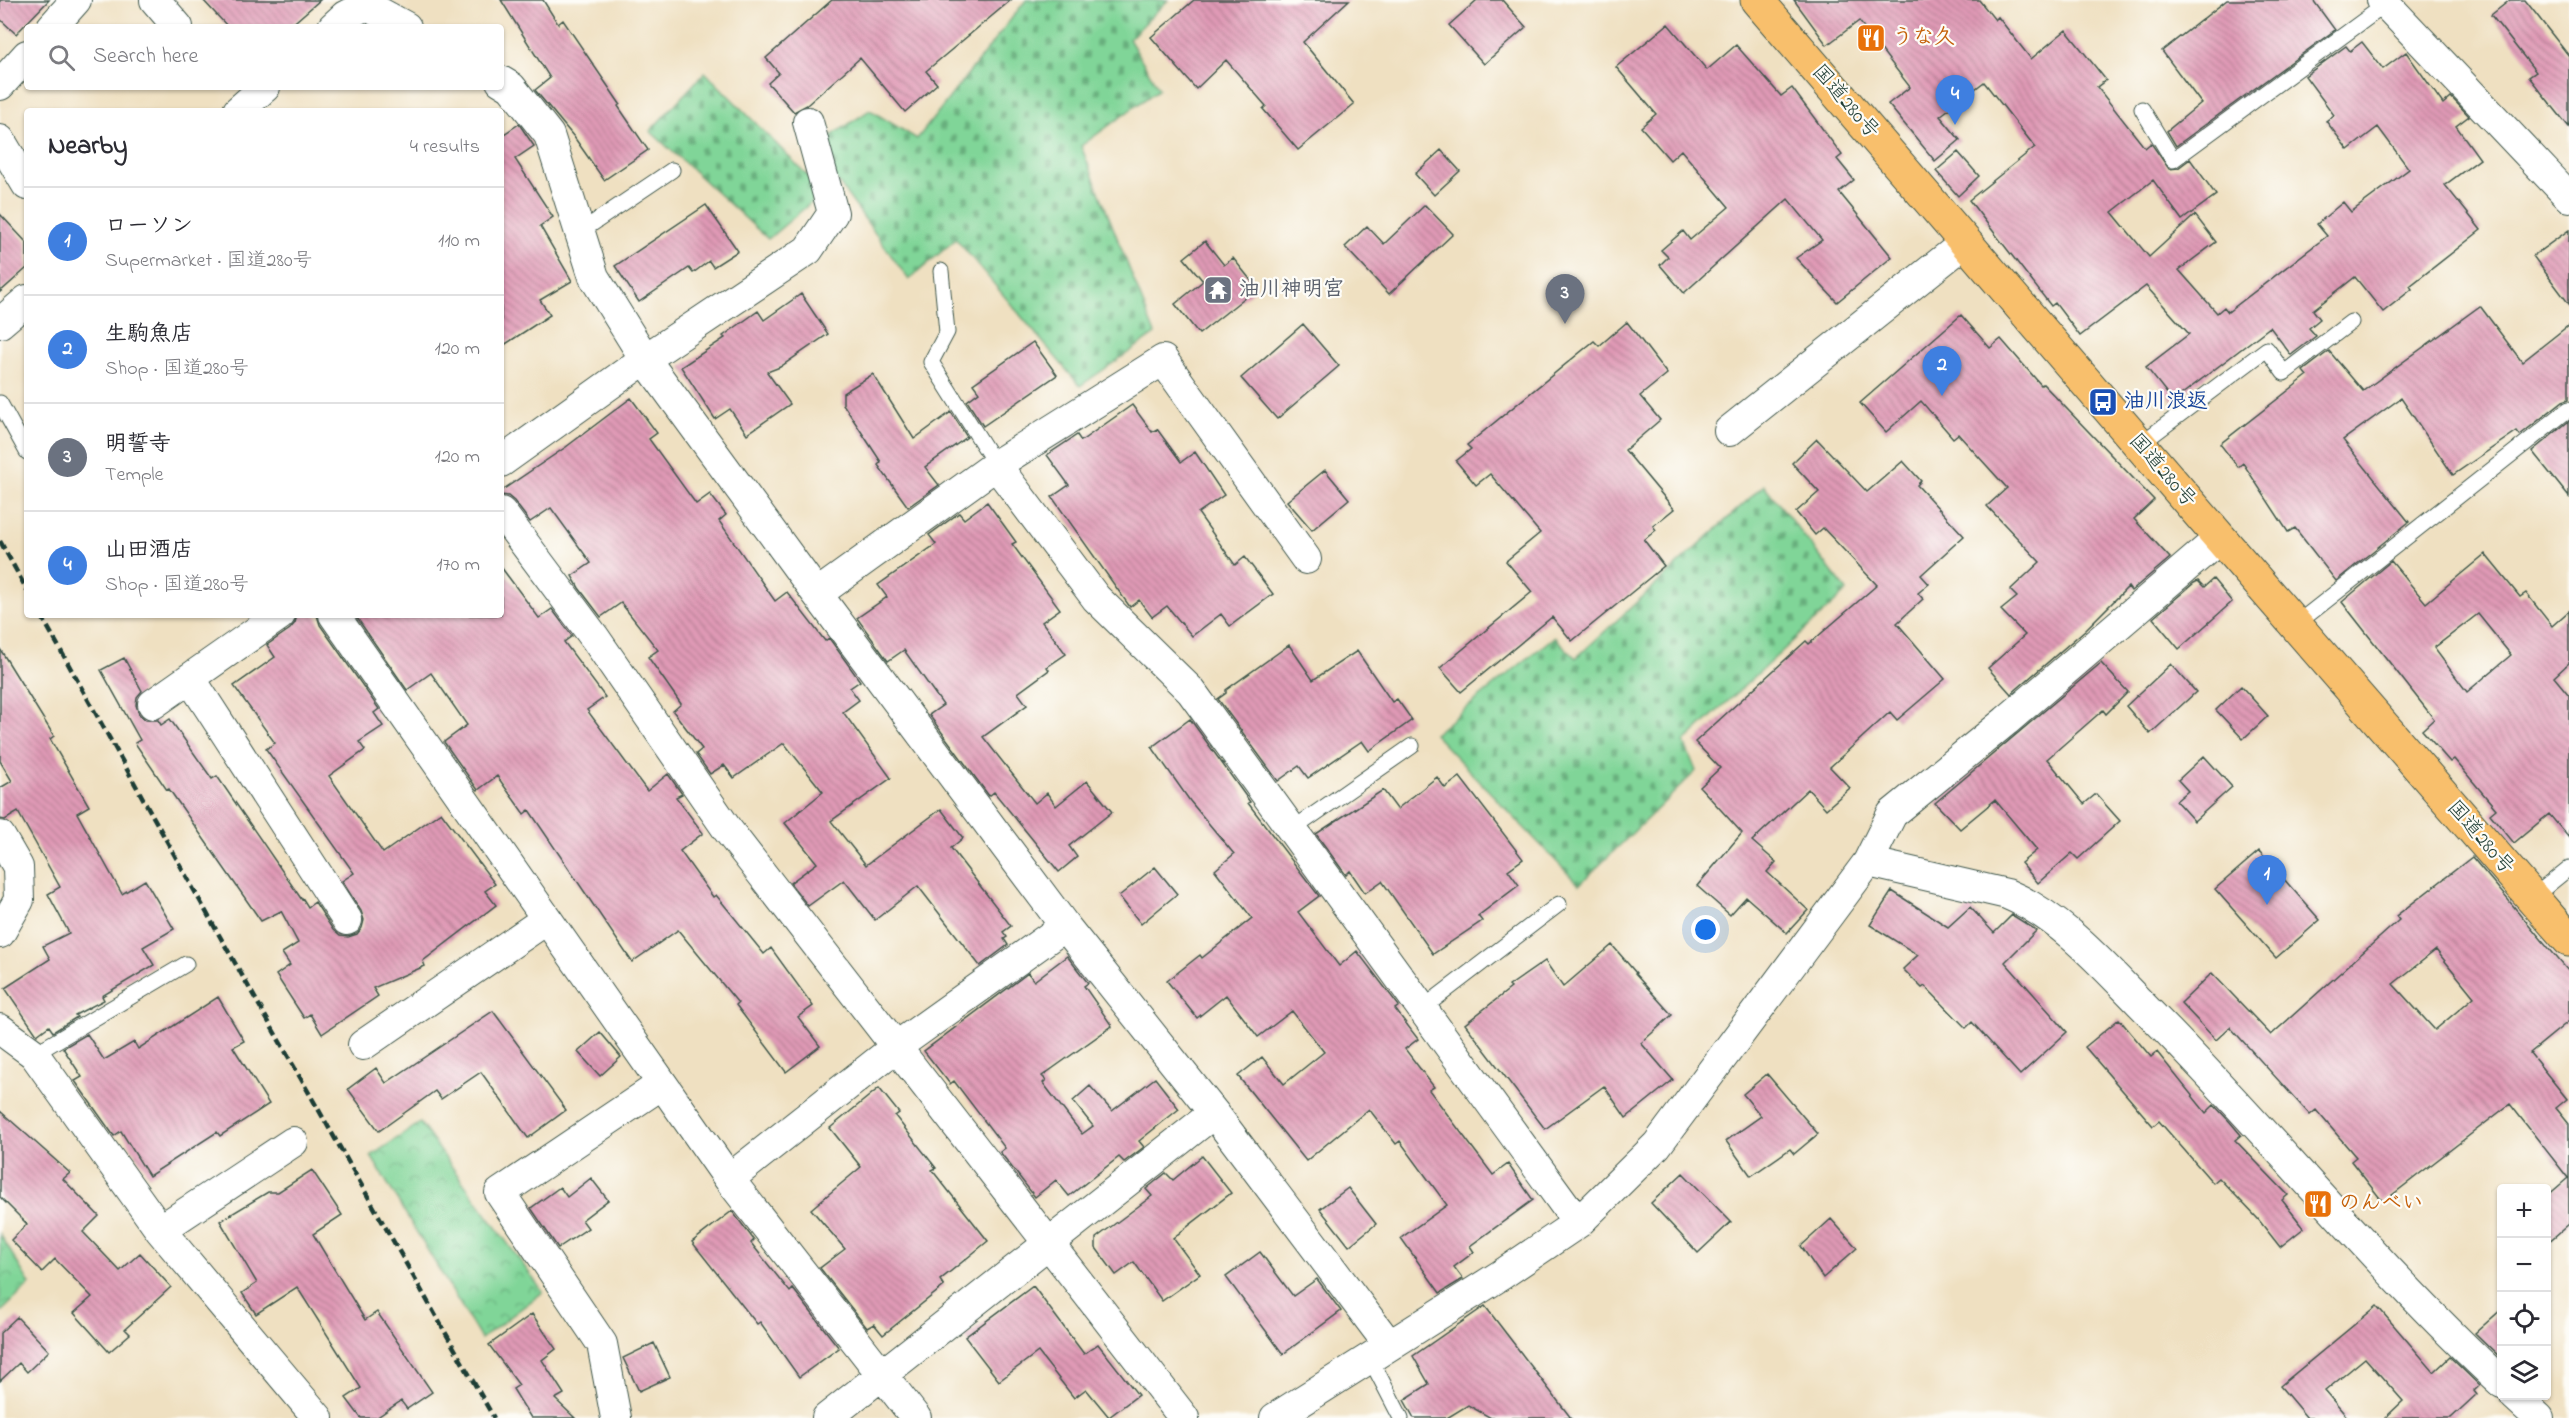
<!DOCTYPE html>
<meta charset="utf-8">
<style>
:root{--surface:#fff;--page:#f2f2f3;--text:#2b2b33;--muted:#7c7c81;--line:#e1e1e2;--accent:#d1495b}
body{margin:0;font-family:"Indie Flower","Klee One",sans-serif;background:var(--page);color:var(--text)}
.controls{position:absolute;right:18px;bottom:18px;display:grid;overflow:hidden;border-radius:6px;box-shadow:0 2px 4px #0004}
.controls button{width:54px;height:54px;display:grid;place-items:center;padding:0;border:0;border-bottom:2px solid var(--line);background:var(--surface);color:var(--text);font:30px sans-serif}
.you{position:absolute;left:1706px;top:930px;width:21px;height:21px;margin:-15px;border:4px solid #fff;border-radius:50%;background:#1a73e8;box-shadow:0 0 0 9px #1a73e833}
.badge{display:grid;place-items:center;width:39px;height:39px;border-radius:50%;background:var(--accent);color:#fff;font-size:20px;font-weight:700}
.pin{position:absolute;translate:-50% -50px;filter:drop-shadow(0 2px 3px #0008)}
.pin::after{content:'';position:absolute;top:32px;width:21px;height:18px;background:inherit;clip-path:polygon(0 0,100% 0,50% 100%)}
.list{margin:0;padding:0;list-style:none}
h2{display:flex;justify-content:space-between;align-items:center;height:78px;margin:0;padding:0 24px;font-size:26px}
h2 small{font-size:20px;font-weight:400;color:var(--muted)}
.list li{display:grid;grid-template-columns:39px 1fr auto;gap:18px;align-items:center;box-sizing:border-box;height:108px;padding:0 24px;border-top:2px solid var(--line)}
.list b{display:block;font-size:22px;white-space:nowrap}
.list p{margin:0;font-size:20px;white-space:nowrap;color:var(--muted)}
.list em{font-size:20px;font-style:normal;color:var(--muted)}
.icon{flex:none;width:33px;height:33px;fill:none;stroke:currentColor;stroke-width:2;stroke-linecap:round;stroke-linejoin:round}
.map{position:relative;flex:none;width:2569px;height:1418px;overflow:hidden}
.search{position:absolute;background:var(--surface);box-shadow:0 2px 4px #0004;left:24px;top:24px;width:480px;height:66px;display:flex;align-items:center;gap:15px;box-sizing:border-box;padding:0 21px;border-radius:6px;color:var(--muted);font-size:22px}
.panel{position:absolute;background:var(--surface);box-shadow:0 2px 4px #0004;left:24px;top:108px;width:480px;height:510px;border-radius:6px}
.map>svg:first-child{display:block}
.cemetery{fill:url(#cemetery-stones);stroke:#508966;stroke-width:1.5}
.park{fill:url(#park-crowns);stroke:#508966;stroke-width:1.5}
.building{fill:url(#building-back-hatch);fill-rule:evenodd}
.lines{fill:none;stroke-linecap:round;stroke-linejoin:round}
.lane-casing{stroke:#3e5549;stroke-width:17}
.street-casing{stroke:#3e5549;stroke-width:32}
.highway-casing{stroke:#3e5549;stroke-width:35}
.lane{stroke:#fff;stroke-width:15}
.street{stroke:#fff;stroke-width:30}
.highway{stroke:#f8bf6c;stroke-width:33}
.rail{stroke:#1f3d34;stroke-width:4.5;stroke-dasharray:9 4.5;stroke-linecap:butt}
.labels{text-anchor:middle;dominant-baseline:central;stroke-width:4.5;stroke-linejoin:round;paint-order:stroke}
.food-label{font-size:21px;font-weight:bold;fill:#c56008;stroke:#fdfcf7;text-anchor:start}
.street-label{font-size:21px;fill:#1f3d34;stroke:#fdfcf7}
.worship-label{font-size:21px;font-weight:bold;fill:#5b616d;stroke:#fdfcf7;text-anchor:start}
.transit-label{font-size:21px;font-weight:bold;fill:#164399;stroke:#fdfcf7;text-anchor:start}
</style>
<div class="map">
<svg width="2569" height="1418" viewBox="0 0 2569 1418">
<defs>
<pattern id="cemetery-stones" width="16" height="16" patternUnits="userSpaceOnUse" patternTransform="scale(1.5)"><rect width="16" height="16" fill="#80d598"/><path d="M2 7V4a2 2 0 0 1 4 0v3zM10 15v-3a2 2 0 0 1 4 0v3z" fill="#68ae7d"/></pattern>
<pattern id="park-crowns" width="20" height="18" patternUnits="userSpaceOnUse" patternTransform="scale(1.5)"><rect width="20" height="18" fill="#80d598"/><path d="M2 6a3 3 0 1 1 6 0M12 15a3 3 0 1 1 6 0" fill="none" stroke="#68ae7d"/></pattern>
<pattern id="building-back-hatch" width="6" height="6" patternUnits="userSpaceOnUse" patternTransform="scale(1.5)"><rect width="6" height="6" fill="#e09ab6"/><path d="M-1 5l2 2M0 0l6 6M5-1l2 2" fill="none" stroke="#b57f95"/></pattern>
</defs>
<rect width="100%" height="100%" fill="#fdfcf7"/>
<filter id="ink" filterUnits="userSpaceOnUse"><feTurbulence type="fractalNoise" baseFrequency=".0167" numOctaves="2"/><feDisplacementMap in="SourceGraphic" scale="12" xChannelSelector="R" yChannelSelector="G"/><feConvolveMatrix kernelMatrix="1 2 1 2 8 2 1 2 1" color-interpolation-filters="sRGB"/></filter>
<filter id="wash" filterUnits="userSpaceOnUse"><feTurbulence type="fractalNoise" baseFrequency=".008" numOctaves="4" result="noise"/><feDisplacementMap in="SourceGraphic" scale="24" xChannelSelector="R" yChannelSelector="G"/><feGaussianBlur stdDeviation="1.35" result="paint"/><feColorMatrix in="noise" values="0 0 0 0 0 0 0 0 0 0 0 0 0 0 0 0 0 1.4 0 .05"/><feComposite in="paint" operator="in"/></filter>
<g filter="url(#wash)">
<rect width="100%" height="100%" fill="#efe0c1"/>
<path class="cemetery" d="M1026,0H1168L1129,39L1159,89L1081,146L1155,334L1080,386L956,239L909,280L835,178L828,138L870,110L917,139Z
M705,72L810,178L813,201L768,239L650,131Z
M1764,485L1847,591L1684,742L1696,771L1579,885L1434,734L1554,637L1576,658Z"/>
<path class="park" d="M420,1123L543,1292L481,1339L371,1156Z
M0,1234L30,1284L0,1313Z"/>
<g id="blocks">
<path class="building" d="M0,0H49L16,34L0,19Z
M203,0H320L289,27H228Z
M501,0H543L558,24L563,20L620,104L618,106L648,150L604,180L574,137L535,90L550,78Z
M832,0H1011L926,71L937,84L905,112L860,58L807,105L794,112L768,83L779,73L766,58Z
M1194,0H1349L1303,42L1354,104L1298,150L1263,109L1266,106L1226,60L1196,89L1151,37Z
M1477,0H1502L1526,27L1484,64L1449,25Z
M1794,0H1979L1995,20L1998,17L2031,59L2066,30L2106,80L2097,87L2145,148L2151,143L2169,169L2178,168L2190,159L2216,195L2182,220L2153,180L2112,212L2149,257L2195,215L2216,242L2179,270L2217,313L2224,307L2228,312L2327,236L2317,224L2343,202L2351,212L2409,169L2378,127L2348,150L2326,121L2334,115L2305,76L2346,46L2350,51L2362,42L2383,69L2406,52L2443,104L2451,97L2469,116L2456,126L2480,159L2445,185L2481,230L2410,286L2412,289L2383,312L2355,277L2313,310L2320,319L2309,328L2316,336L2291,355L2270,327L2173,401L2146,367L2189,334L2146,286L2080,336L2055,303L2051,306L1969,200L2035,147L1984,82L1940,116L1960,140L1935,161L1888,104L1910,87L1859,21L1827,45Z
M2227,0H2313L2335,30L2176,146L2167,131L2201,103L2162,51Z
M2510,0H2525L2569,56V127L2529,77L2536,72L2491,15Z
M1668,24L1707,70L1736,45L1781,96L1792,88L1842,155L1837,159L1854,180L1839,192L1892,257L1837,302L1796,258L1822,240L1788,199L1684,293L1660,265L1668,257L1661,250L1683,231L1690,240L1729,207L1681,150L1670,160L1641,127L1656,114L1616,67Z
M519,124L534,146L515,159L553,217L540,226L572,281L540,300L550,315L501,347V136Z
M1441,150L1460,171L1434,195L1415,174Z
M1958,152L1979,176L1958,196L1936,171Z
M706,205L738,251L713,267L709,261L693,273L689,268L639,302L615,266Z
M1425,205L1453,234L1389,294L1345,247L1367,226L1384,244Z
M0,214L27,243V268L0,292Z
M2569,230V304L2533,256Z
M1205,241L1224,265L1233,258L1257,288L1199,334L1175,304L1203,281L1184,258Z
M801,294L828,334L780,367L767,372L790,404L747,434L730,409L715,419L681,367L725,338L723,336L758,311L764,320Z
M2480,306L2522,362L2569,325V399L2563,401L2520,435L2517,431L2453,475L2401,398L2343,440L2409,522L2336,581L2295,528L2288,532L2243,463L2238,467L2220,444L2307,376L2303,371L2329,351L2363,391Z
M1961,315L1990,348L2001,339L2041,385L2043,384L2154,500L2134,519L2170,558L2131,591L2128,587L2085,630L2011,694L1988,668L2025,635L2001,610L2017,597L2010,590L2040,562L1987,506L2007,488L1958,434L1953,438L1921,401L1886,432L1860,403Z
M1627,322L1667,374L1640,396L1660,420L1625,450L1674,509L1653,526L1656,530L1644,540L1664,566L1572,641L1552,617L1461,692L1440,668L1532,592L1506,561L1540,533L1490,474L1476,485L1456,461L1471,449L1467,445L1594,341L1599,346Z
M1303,324L1339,366L1277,419L1241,378Z
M1033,342L1057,375L983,426L967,401L979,392L973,384Z
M873,374L914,439L951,412L967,437L925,467L939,485L908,507L878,465L881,462L843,404V393Z
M631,398L657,433L649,439L696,504L710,494L726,515L719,521L775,601L787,592L825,641L829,638L860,681L850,688L859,700L843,712L891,778L831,821L866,865L941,809L963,838L951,848L1011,926L1003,932L1007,937L1004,939L1008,945L980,966L918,886L875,920L844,880L808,906L790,883L817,863L785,823L823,792L784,743L734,778L724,765L710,774L696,754L702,749L673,711L681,704L648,657L658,650L621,603L601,617L579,588L572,576L591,563L551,508L530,522L514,501L508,496L501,495V491L566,447Z
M1132,405L1152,432L1157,429L1181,462L1195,452L1224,495L1198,513L1235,565L1245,557L1273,594L1230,626L1221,614L1192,636L1167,606L1152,617L1139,600L1130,607L1052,497L1069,485L1047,455L1077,435L1081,441Z
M2569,421V497L2532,451Z
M1817,439L1867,492L1903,461L1921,481L1917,485L1964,536L1921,575L1929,584L1918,593L1923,599L1897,623L1945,679L1897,720L1890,712L1830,767L1850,788L1826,809L1808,789L1752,841L1776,862L1767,872L1808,910L1787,933L1746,897L1730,915L1697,886L1742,833L1700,787L1720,768L1695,742L1806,641L1809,644L1877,585L1823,528L1815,535L1796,512L1819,492L1792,463Z
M1325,470L1349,499L1312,530L1287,501Z
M987,502L1016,542L1012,544L1060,609L1042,622L1066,654L1047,667L1049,670L1018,693L1027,705L983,737L1035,803L1047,793L1056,806L1087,781L1112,812L1069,846L1077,857L1059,872L994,792L989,796L929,715L943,705L904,650L888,661L857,618L887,597L878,585L936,544L929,535L959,513L964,519Z
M2485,554L2520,597L2526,593L2552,626L2569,611V663L2554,677L2569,695V838L2549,814L2514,843L2490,814L2496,809L2454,759L2450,762L2422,730L2434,719L2342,602L2391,561L2426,603ZM2478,614L2511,655L2467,692L2434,648Z
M501,567L539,618L552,609L572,636L564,642L605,697L587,710L647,791L668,774L682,794L676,797L703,833L680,851L713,897L716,895L764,954L771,948L813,1006L798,1017L820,1046L786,1072L736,1005L738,1003L678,930L632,962L529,810L524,814L497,776L478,790L444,742L467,725L431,673L407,690L355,615H501Z
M2213,579L2232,602L2179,649L2153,618L2194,583L2198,581L2204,587Z
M297,615H317L320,625L379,709L374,713L383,726L359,742L365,750L329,776L383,853L441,812L495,884L485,891L496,905L423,961L425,966L373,988L378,996L322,1034L310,1014L304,1018L276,975L290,965L282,953L298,943L281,911L261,921L169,789L167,790L135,743L140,740L101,670L124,658L142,691L137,697L136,705L139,714L146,720H158L161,725L170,719L212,779L217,776L302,900L303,899L308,907L315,902L333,930L340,936L348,937L357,934L362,928L364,920L361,911L342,881L354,873L266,749L275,743L234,686L275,657L267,645L290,629L295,623Z
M1289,645L1313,680L1357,651L1392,702L1397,699L1412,720L1369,751L1362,741L1308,778L1299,766L1278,781L1218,699L1226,693V690Z
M0,649L54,736L50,739L89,806L77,813L122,894L145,880L174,929L143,947L154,965L102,996L104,1000L75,1015L77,1017L53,1032L49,1026L37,1035L5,988L50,959L43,946L69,933L48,894L60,887L18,812L5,820L0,819V788L12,781L0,761Z
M2101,663L2128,692L2106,714L2103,710L2047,759L2084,804L2096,794L2120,821L2078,859L2072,853L2038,883L2021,863L2037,850L1995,800L1960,829L1935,803Z
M2171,664L2196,692L2150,734L2126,706Z
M2241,686L2268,716L2243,739L2216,710Z
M1190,719L1250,802L1248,803L1319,896L1298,912L1339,966L1357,951L1399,1006L1395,1009L1418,1039L1405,1049L1434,1087L1429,1090L1493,1175L1508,1164L1533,1200L1470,1246L1474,1252L1454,1267L1463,1279L1440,1293L1401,1238L1447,1205L1400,1141L1396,1144L1369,1109L1306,1161L1238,1076L1262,1057L1284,1084L1324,1052L1292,1011L1258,1037L1226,995L1197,1018L1167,981L1200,955L1202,958L1252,918L1215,870L1234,854L1190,801L1152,747Z
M2204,756L2232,787L2194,821L2176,801L2188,791L2178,780Z
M1437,777L1445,788L1460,777L1523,859L1508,870L1519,885L1478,916L1482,921L1433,954L1382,881L1365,893L1350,871L1346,875L1316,834L1383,790L1397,809Z
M2259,851L2320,920L2276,958L2215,889Z
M2472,857L2569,972V1021L2530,1053L2567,1099L2556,1108L2569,1124V1224L2547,1243V1196L2568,1178L2510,1104L2383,1202L2351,1161L2356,1157L2316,1110L2310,1115L2230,1027L2216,1040L2181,1003L2212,973L2271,1035L2399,920L2396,916ZM2436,950L2474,997L2435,1030L2393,984Z
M1155,867L1177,894L1141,924L1119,896Z
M1892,891L1948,927L1970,907L1994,933L2012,915L2033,928L2036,931L2005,962L2067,1032L2020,1075L1972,1022L1966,1028L1925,986L1922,988L1903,969L1918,955L1870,925Z
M1612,945L1636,973L1635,974L1672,1015L1641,1043L1673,1080L1626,1118L1604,1086L1545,1129L1465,1024L1511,988L1509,986L1545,961L1563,987Z
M1067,956L1088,983L1084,986L1112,1026L1042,1076L1046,1080L1043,1083L1082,1134L1093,1126L1073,1101L1090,1086L1112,1111L1155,1078L1179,1109L1139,1141L1144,1147L1124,1162L1119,1157L1069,1196L1056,1180L1035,1197L1000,1152L1005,1148L954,1081L950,1084L924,1051L1028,973L1034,981Z
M218,997L244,1041L233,1047L269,1104L220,1136L217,1132L149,1176L121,1131L114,1136L75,1081L82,1077L63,1048L87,1034L104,1060L134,1042L138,1049Z
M493,1011L566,1110L528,1138L481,1072L441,1099L435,1091L379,1131L348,1089L376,1068L386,1083Z
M2119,1019L2151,1057L2157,1052L2206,1113L2214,1105L2230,1122L2241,1135L2235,1140L2288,1195L2282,1200L2304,1228L2280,1247L2258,1219L2219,1178L2213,1183L2159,1121L2153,1126L2085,1047Z
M600,1032L621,1057L600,1076L578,1052Z
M1767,1074L1818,1134L1794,1154L1790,1149L1751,1176L1726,1141L1761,1116L1743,1094Z
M879,1088L899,1113L895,1116L936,1168L932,1170L988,1241L940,1280L944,1286L883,1335L874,1324L867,1328L820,1268L845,1249L811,1209L861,1167L830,1128Z
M0,1111L70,1173L63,1179L99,1216L83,1232L120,1271L140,1253L171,1287L125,1329L130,1334L109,1352L74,1313L92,1297L55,1259L42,1272L11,1240L27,1224L0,1197Z
M1202,1156L1231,1193L1173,1238L1200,1274L1162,1301L1134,1262L1116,1275L1096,1248V1238L1152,1196L1146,1189L1166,1173L1173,1180Z
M312,1170L342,1215L313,1234L365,1320L377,1312L432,1392L407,1409L401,1401L376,1418H361L346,1398L361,1388L297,1287L256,1314L242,1293L257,1283L220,1221L268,1192H278Z
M1683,1173L1731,1222L1698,1253L1651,1203Z
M591,1178L608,1200L582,1220L588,1228L558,1248L531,1208L560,1187L567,1197Z
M1348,1188L1376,1224L1349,1246L1320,1209Z
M732,1211L754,1240L751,1243L790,1292L793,1289L839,1348L799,1377L760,1322L757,1324L692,1242Z
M1831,1219L1857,1248L1823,1278L1801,1246Z
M1260,1252L1293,1296L1317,1279L1341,1311L1283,1354L1226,1277Z
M1033,1286L1084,1354L1098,1344L1138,1395L1109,1417L1086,1389L1074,1398L1038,1352L999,1381L965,1337Z
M1485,1306L1571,1418H1491L1468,1405L1447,1418H1414L1404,1400L1429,1384L1413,1356Z
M2377,1306L2434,1372L2450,1357L2479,1385L2474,1390L2477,1394L2451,1418H2385L2403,1401L2365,1358L2325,1391L2348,1418H2307L2280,1386Z
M2502,1309V1359L2475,1333Z
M532,1314L556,1349L542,1360L564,1394L555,1399L575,1418H531L513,1389L519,1385L489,1345Z
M17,1317L49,1351L27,1372L19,1363L0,1381V1333Z
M654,1343L670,1377L639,1391L623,1358Z"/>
</g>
</g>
<g filter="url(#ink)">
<use href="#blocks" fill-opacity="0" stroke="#3e5549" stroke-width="1.5"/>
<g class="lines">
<g class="lane-casing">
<path id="lane" d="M2142,109L2173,160L2389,2
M580,232L672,170
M941,271L947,332L931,362L996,465
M0,403L27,452
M2139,445L2267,349L2284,373L2351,322
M2295,625L2569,409
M1293,829L1412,746
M2532,898L2569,868
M1423,1008L1559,904
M34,1054L186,964
M1370,1358L1401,1418"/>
</g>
<g class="street-casing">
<path id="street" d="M155,0L178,27
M2382,0L2569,197
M52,27L76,0
M333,27L345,16L366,5L406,27
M501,81L511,87L549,135L594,277L645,359L817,594L1065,926L1214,1113L1389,1345
M0,85L27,55
M238,111L265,87
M0,140L27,185
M0,323L27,300
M1729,431L1966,242
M501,462L645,359L808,250L833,213L808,122
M996,465L1096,598L1191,691L1578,1223
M501,512L595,638L727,829L1184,1418
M817,594L996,465L1163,360L1306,559
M334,615L729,1179L916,1418
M190,678L347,920
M153,704L280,615
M0,836L18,867L19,900L0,933
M1868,862L2007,894C2064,918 2106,969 2149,1012C2270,1133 2376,1267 2502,1383
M0,1029L34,1054L160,1230L318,1418
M363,1045L547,919
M729,1179L896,1047L1065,926
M160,1230L293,1142
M2515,1396L2539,1418
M616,1418L602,1344L500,1193L662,1084
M827,1418L1214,1113
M1275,1418L1501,1275L1578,1223L1657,1145L1868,862L1892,814L2006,721L2220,538"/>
</g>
<g class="highway-casing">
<path id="highway" d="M1757,0L2220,538L2569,940"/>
</g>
<use href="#lane" class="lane"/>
<use href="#street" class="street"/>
<use href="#highway" class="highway"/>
<path class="rail" d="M0,541L27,590
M41,615L214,926L494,1418"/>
</g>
</g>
<defs>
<g id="restaurant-square" transform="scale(1.5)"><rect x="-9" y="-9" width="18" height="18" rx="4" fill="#e8710a" stroke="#fdfcf7"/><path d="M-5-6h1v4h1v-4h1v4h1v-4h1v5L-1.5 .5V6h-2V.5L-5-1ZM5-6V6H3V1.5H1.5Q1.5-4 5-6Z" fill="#fff"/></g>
<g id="temple-square" transform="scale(1.5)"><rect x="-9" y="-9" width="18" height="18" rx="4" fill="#6b7280" stroke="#fdfcf7"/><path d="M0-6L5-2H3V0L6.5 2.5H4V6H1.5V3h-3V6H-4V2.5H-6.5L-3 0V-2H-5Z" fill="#fff"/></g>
<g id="bus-square" transform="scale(1.5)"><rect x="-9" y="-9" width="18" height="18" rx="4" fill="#1a4fb4" stroke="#fdfcf7"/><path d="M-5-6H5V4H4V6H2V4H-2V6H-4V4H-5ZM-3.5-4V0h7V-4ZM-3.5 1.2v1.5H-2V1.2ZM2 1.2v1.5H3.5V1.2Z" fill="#fff"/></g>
</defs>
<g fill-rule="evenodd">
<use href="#restaurant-square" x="1871" y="38"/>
<use href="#temple-square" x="1218" y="290"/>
<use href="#bus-square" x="2103" y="402"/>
<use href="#restaurant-square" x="2318" y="1204"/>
</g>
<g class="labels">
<g class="food-label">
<text x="1892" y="38">うな久</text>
<text x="2339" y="1204">のんべい</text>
</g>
<g class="street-label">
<text transform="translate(1845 102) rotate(49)">国道280号</text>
<text transform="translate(2162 471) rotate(49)">国道280号</text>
<text transform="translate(2480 838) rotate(49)">国道280号</text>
</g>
<g class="worship-label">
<text x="1239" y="290">油川神明宮</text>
</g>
<g class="transit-label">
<text x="2124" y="402">油川浪返</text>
</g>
</g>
</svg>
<div class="controls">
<button>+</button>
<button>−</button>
<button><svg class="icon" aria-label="locate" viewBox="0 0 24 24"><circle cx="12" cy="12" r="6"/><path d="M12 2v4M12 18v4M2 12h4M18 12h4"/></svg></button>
<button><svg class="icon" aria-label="layers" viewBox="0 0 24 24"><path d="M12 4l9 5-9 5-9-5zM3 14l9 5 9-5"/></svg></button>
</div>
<div class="you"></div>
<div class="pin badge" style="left:2267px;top:905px;background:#3f7fe0">1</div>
<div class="pin badge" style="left:1942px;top:396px;background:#3f7fe0">2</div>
<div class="pin badge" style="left:1565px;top:324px;background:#6b7280">3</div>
<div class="pin badge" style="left:1955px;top:125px;background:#3f7fe0">4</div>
<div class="search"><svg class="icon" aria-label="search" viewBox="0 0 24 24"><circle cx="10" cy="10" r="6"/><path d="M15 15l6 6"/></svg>Search here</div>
<section class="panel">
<h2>Nearby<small>4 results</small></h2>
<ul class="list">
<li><span class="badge" style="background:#3f7fe0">1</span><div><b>ローソン</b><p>Supermarket · 国道280号</p></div><em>110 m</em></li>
<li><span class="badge" style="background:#3f7fe0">2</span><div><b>生駒魚店</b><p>Shop · 国道280号</p></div><em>120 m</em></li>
<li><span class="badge" style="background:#6b7280">3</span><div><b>明誓寺</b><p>Temple</p></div><em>120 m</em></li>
<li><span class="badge" style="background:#3f7fe0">4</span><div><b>山田酒店</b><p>Shop · 国道280号</p></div><em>170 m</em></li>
</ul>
</section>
</div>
